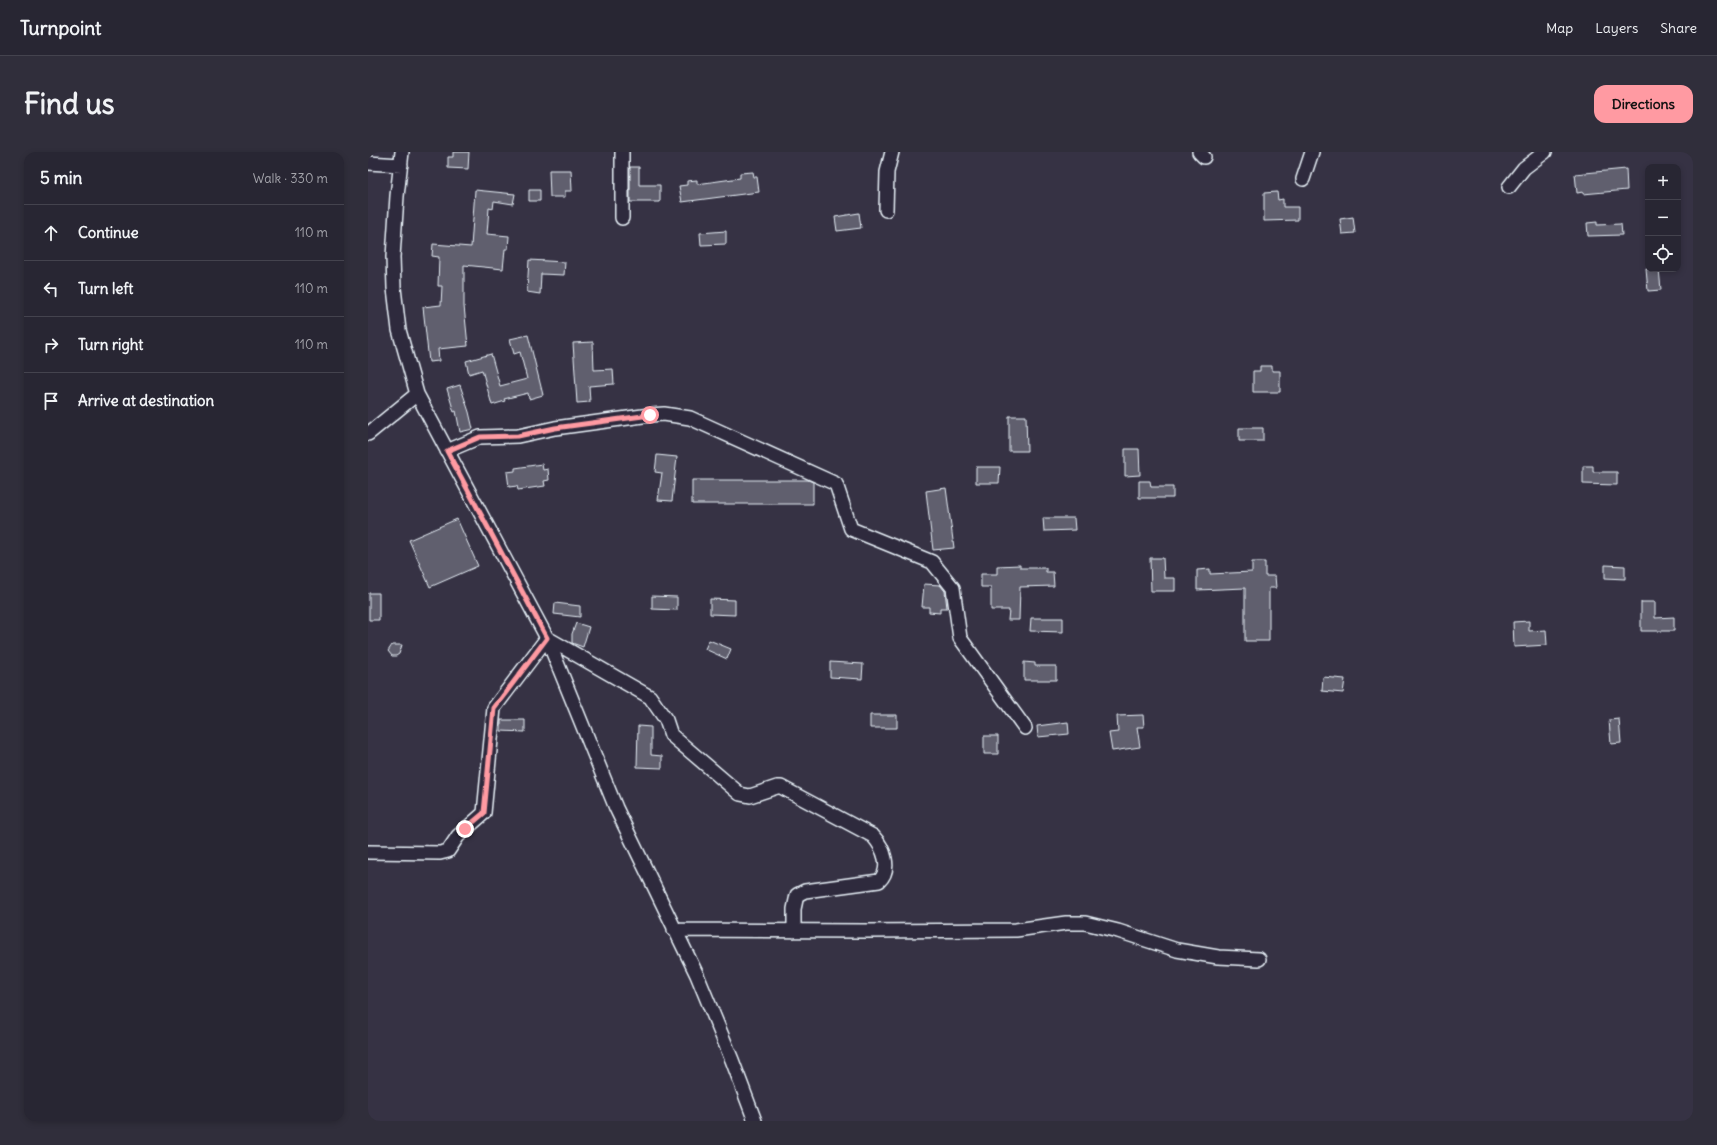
<!DOCTYPE html>
<meta charset="utf-8">
<style>
:root{--surface:#282633;--page:#302e3b;--text:#f1f3f6;--muted:#a5a5ac;--line:#44434e;--accent:#ff9aa2}
body{margin:0;font-family:Delius,sans-serif;background:var(--page);color:var(--text)}
.controls{position:absolute;right:12px;top:12px;display:grid;overflow:hidden;border-radius:8px;box-shadow:0 2px 6px #0003}
.controls button{width:36px;height:36px;display:grid;place-items:center;padding:0;border:0;border-bottom:1px solid var(--line);background:var(--surface);color:var(--text);font:20px sans-serif}
.stop{position:absolute;width:12px;height:12px;margin:-9px;border:3px solid #ff9aa2;border-radius:50%;background:#fff}
.stop.end{background:#ff9aa2;border-color:#fff;box-shadow:0 1px 4px #0008}
.list{margin:0;padding:0;list-style:none}
h2{display:flex;justify-content:space-between;align-items:center;height:52px;margin:0;padding:0 16px;font-size:17px}
h2 small{font-size:13px;font-weight:400;color:var(--muted)}
.list li{display:grid;grid-template-columns:26px 1fr auto;gap:12px;align-items:center;box-sizing:border-box;height:56px;padding:0 16px;border-top:1px solid var(--line)}
.list b{display:block;font-size:15px;white-space:nowrap}
.list em{font-size:13px;font-style:normal;color:var(--muted)}
.icon{flex:none;width:22px;height:22px;fill:none;stroke:currentColor;stroke-width:2;stroke-linecap:round;stroke-linejoin:round}
.map{position:relative;flex:none;width:1325px;height:969px;overflow:hidden;border-radius:12px}
header{display:flex;align-items:center;gap:24px;box-sizing:border-box;height:56px;padding:0 20px;background:var(--surface);border-bottom:1px solid var(--line)}
header strong{font-size:19px}
nav{display:flex;gap:22px;margin-inline-start:auto;font-size:14px}
.intro{display:flex;align-items:center;justify-content:space-between;box-sizing:border-box;height:96px;padding:0 24px}
h1{margin:0;font-size:28px}
.button{padding:10px 18px;border-radius:12px;background:var(--accent);color:#111;font-size:14px;font-weight:700}
main{display:flex;gap:24px;padding:0 24px}
aside{flex:1;background:var(--surface);border-radius:12px;box-shadow:0 2px 6px #0003}
.map>svg:first-child{display:block}
.building{fill:#605e6e;stroke:#e8f1f8}
.lines{fill:none;stroke-linecap:round;stroke-linejoin:round}
.minor-casing{stroke:#e8f1f8;stroke-width:16}
.minor{stroke:#2f2a3d;stroke-width:13}
.route{stroke:#ff9aa2;stroke-width:5}
</style>
<header>
<strong>Turnpoint</strong>
<nav><a>Map</a><a>Layers</a><a>Share</a></nav>
</header>
<div class="intro"><h1>Find us</h1><a class="button">Directions</a></div>
<main>
<aside>
<h2>5 min<small>Walk · 330 m</small></h2>
<ul class="list">
<li><svg class="icon" aria-label="ahead" viewBox="0 0 24 24"><path d="M12 20V5M6 11l6-6 6 6"/></svg><div><b>Continue</b></div><em>110 m</em></li>
<li><svg class="icon" aria-label="left" viewBox="0 0 24 24"><path d="M17 20v-9H6M10 6l-5 5 5 5"/></svg><div><b>Turn left</b></div><em>110 m</em></li>
<li><svg class="icon" aria-label="right" viewBox="0 0 24 24"><path d="M7 20v-9h11M14 6l5 5-5 5"/></svg><div><b>Turn right</b></div><em>110 m</em></li>
<li><svg class="icon" aria-label="arrive" viewBox="0 0 24 24"><path d="M6 21V4h12l-3 4 3 4H6"/></svg><div><b>Arrive at destination</b></div></li>
</ul>
</aside>
<div class="map">
<svg width="1325" height="969" viewBox="0 0 1325 969">
<rect width="100%" height="100%" fill="#363244"/>
<filter id="ink" filterUnits="userSpaceOnUse"><feTurbulence type="fractalNoise" baseFrequency=".025" numOctaves="2"/><feDisplacementMap in="SourceGraphic" scale="8" xChannelSelector="R" yChannelSelector="G"/><feConvolveMatrix kernelMatrix="1 2 1 2 8 2 1 2 1" color-interpolation-filters="sRGB"/></filter>
<g filter="url(#ink)">
<path class="building" d="M85,0H101L100,17L80,16V5H85Z
M262,15H271V33H292V50H262Z
M1258,17L1259,38L1215,42V40L1209,41L1207,22Z
M181,18H203L204,39H197V45H182Z
M385,20L386,25H389L391,40L314,50L311,34L319,33V29L329,28V32L372,26V21Z
M107,38L147,42L145,52L126,49L125,57L121,56L119,82L141,84L140,97H137L135,117L96,113V154L100,194L70,197L71,209L61,210L55,155L73,153L74,134H70L71,105L64,104L65,92L103,95Z
M161,38H172V49H161Z
M909,40L910,48L915,47V55H930V68L896,69V41Z
M491,61L493,76L469,79L467,65Z
M985,65L987,81L974,82L972,67Z
M1229,70V73L1253,72L1254,83L1220,84L1219,71Z
M358,79V92L333,93L332,81Z
M161,108L197,110L196,123L173,122L172,142L159,140Z
M1278,117H1291L1293,138L1280,139Z
M160,183L175,243L161,247L160,241L136,247L137,249L124,253L114,218L101,222L98,209L123,202L132,234L159,227L152,200L146,202L142,187Z
M225,190L226,218L245,217L246,232L221,234L222,250L209,251L205,191Z
M892,214H904V219H912V240H885V219H892Z
M92,233L101,260L105,277L92,280L88,259L86,260L79,237Z
M641,264H658L659,299H641Z
M871,276H895V289H871Z
M757,297H771L772,323L757,324Z
M289,303L309,305L304,349L290,348L294,321L287,320Z
M174,312L175,318L180,317L181,328L176,329L177,334L150,338L149,334L141,335L139,320L147,319V316Z
M1215,314H1225V320H1249V333L1215,332Z
M608,315H632L631,331H608Z
M324,328H440L445,330V352H324Z
M771,329H782L783,335H805V346H771Z
M578,336L586,396L565,398L558,339Z
M675,366H706L707,378L676,379Z
M89,367L110,414L62,435L41,388Z
M782,406H795L796,426H807V439H783Z
M884,410H897V424H907L908,436H901V489H877V436L829,438V418L842,417V422L884,420Z
M652,413V416H678V420H685L686,434L652,435L651,468H640L641,458H623V435H613V422H629V414Z
M1237,413L1257,414V427L1237,426Z
M556,432L572,433L577,439L579,456H572V461L561,460V455H554Z
M1,441H11V468H1Z
M284,444L309,445V458L284,457Z
M342,447L367,448V463L342,462Z
M1273,450H1287V466L1306,465V479H1273Z
M187,451L212,454V465L186,462Z
M663,466H695V480L662,479Z
M1161,469V479L1178,478L1179,493L1146,495L1145,470Z
M208,471L221,475L215,495L204,491V482Z
M341,488L363,497L359,507L337,497Z
M24,493H34L31,502L28,504H24L20,499Z
M462,510L495,512L494,527L462,525Z
M656,510L667,511V514H688V528H656Z
M955,525L977,527L975,541L954,539Z
M502,563H529V576H502Z
M775,563L776,575H769L772,595L744,599L741,581L750,580L749,564Z
M1251,567L1253,591L1243,592L1241,568Z
M133,568H157V580L133,579Z
M700,570L701,582L670,585L669,574Z
M270,574L283,575V603L294,604V616L269,615Z
M616,584H630V602H616Z"/>
<g class="lines">
<g class="minor-casing">
<path id="minor" d="M34,0L29,44L25,105L26,136L31,178L49,242L179,486L248,656L329,823L364,908L387,969
M254,0V66
M831,0L836,5
M0,11L33,13
M935,27L944,0
M1141,35L1156,16L1177,0
M518,58L519,20L524,0
M0,282L49,242
M79,299L112,285L150,284L187,276L282,263L296,262L322,266L468,332L483,377L564,410L585,436L592,486L657,576
M0,700L72,701L80,699L90,684L116,661L126,556L179,486L282,545L298,568L303,583L372,642L382,644L409,635H413L505,684C516,696 524,717 511,729L437,739L429,743L426,757V779
M306,778L497,779L648,778L698,771H717L750,779L809,798L850,805L891,807"/>
</g>
<use href="#minor" class="minor"/>
</g>
</g>
<g class="lines" filter="url(#ink)">
<path class="route" d="M97,677L116,661L126,556L179,486L79,299L112,285L150,284L187,276L282,263"/>
</g>
</svg>
<div class="controls">
<button>+</button>
<button>−</button>
<button><svg class="icon" aria-label="locate" viewBox="0 0 24 24"><circle cx="12" cy="12" r="6"/><path d="M12 2v4M12 18v4M2 12h4M18 12h4"/></svg></button>
</div>
<div class="stop" style="left:282px;top:263px"></div>
<div class="stop end" style="left:97px;top:677px"></div>
</div>
</main>
